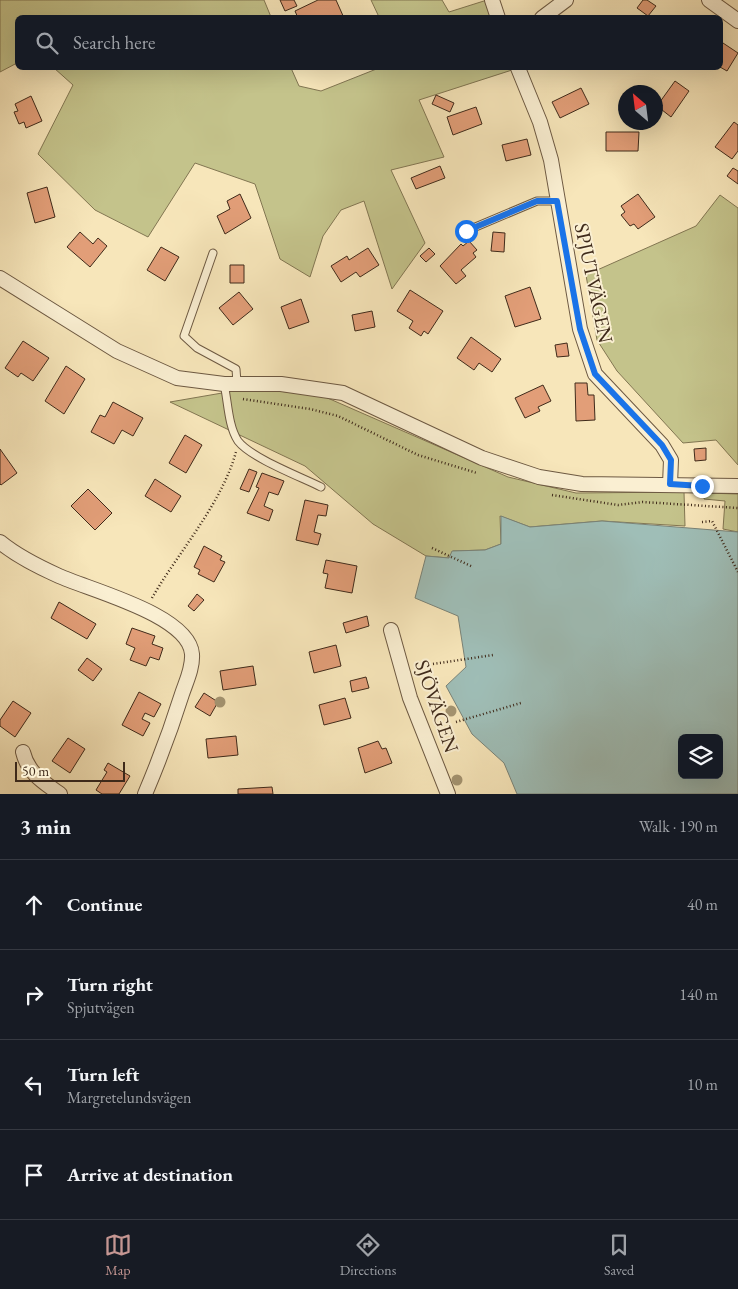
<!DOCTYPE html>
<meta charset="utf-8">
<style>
:root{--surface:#171b24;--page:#20242c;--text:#f1f3f6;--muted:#9ea1a6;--line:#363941;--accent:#c59692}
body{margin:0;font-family:"EB Garamond",serif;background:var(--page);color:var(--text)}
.controls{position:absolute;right:15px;bottom:15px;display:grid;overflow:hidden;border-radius:8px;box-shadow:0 5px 20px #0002}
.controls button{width:45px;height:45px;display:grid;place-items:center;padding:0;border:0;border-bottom:1px solid var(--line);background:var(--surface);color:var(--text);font:25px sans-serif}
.compass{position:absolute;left:618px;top:85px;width:45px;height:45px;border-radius:50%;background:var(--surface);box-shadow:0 5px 20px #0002;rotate:332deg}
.scale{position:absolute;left:15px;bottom:12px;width:110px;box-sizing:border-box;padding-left:5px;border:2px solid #3f2a1a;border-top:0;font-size:14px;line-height:18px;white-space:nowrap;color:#3f2a1a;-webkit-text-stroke:4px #faefd2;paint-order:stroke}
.stop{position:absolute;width:15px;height:15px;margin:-11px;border:4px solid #1a73e8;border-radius:50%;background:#fff}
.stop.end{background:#1a73e8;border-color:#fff;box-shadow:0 1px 5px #0008}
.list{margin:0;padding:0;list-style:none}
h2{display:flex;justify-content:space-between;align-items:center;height:65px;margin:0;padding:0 20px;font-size:21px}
h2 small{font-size:16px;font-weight:400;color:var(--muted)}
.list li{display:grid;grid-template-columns:32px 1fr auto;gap:15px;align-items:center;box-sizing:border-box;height:90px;padding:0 20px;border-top:1px solid var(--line)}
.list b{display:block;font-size:19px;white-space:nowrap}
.list p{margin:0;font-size:16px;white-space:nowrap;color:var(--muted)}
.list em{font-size:16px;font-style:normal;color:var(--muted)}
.icon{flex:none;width:28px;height:28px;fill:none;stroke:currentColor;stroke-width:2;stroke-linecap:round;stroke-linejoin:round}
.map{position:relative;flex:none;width:738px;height:794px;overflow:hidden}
.search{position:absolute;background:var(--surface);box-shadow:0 5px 20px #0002;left:15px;right:15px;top:15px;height:55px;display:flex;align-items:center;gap:12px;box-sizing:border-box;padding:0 18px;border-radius:8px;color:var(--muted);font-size:19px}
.sheet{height:425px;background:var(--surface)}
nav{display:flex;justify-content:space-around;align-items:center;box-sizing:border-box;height:70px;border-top:1px solid var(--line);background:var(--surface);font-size:14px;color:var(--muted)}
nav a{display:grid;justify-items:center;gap:2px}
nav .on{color:var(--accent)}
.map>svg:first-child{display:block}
.green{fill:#c4c38b;stroke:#827652}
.water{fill:#9fbeb7;stroke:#798378;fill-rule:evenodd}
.building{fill:#e29e78;stroke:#3f2a1a}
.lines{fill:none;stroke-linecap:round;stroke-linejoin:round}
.lane-casing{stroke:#6d5942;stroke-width:9}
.street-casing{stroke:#6d5942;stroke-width:16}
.path{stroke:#3f2a1a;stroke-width:2.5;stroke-dasharray:1 2.5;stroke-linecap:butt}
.lane{stroke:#faefd2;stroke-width:7}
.street{stroke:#faefd2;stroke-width:14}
.tree{fill:#a49471}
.route{stroke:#1a73e8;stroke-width:6}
.labels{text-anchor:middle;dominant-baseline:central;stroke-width:4;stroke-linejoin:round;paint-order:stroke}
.street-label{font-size:20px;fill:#3f2a1a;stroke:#faefd2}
</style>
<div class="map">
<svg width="738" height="794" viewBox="0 0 738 794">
<rect width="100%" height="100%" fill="#f7e6ba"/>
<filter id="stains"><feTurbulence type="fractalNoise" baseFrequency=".004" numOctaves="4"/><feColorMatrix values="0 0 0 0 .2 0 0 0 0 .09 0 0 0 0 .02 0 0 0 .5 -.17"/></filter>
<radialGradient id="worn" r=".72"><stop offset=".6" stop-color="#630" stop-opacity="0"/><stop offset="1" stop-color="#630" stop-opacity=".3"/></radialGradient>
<path class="green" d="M0,0H264L271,17L18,18L17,63L0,72Z
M371,0H442L449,12L487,0L497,17H379Z
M54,68H291L299,86L321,91L379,68H511L512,70L419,100L444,157L391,170L425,243L392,289L364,201L341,210L323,236L310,277L280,259L255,184L195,163L148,237L95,210L38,154L73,85Z
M720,195L738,208V465L716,440L683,443L617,371L597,340L586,275L696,226Z
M251,388L323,396L508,477L576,493L684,492L685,526L602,521L530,527L500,516L501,544L485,550L453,551L449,558L426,556L373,524L305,466L170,402Z
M705,493L738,494V532L723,529L725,501L704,499Z"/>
<path class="water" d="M501,516L530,527L602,521L738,532V794H517L504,763L472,734L446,686L466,667L458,616L415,598L426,556L449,558L452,551L485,550L501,544ZM682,738H719V775H682Z"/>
<path class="building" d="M280,0H294L297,6L285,11Z
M318,0H336L344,18H298L295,11Z
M643,0H647L656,6L648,16L637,8Z
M720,41L738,53L727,71L720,67Z
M675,81L689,91L671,117L657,106Z
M581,88L589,104L560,118L552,102Z
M436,95L454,103L450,112L432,104Z
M31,96L42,121L26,128L24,122L19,124L14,112L18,111L15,104Z
M476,107L482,124L453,135L447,117Z
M734,122L738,125V151L732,159L715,147Z
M606,132H639L638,151H606Z
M527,139L531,155L506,161L502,145Z
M440,166L445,178L416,189L411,178Z
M733,168L738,171V184L727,176Z
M47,187L55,217L35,223L27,193Z
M240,194L251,218L225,234L217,216L230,209L227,201Z
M638,194L655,217L638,229L634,224L630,226L621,215L625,212L621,206Z
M80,232L93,244L98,238L107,246L90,267L67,247Z
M493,232L505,233L504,252L491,251Z
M469,241L477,250L473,253L476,257L461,270L466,276L456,284L440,266L461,244L463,246Z
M161,247L179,257L165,281L147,270Z
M368,248L379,265L360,277L356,272L341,282L331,266L347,256L349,260Z
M429,248L435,254L426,262L420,256Z
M230,265H244V283H230Z
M530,287L541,319L515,327L505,296Z
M410,290L443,311L428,334L424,331L421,336L409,328L413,321L397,311Z
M239,292L253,309L233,325L219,308Z
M301,299L309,322L289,329L281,307Z
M372,311L375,327L355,331L352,315Z
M471,337L501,359L492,372L479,363L474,370L457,358Z
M23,341L49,358L33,381L21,373L18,377L5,368Z
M567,343L569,356L557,357L555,345Z
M66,366L85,379L64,414L45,401Z
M575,383H587L588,395H594L595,420L576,421Z
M543,385L551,401L538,407L540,411L525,418L515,398Z
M113,402L143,418L133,436L122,430L114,444L91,432L100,415L105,417Z
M185,435L202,445L186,473L169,463Z
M706,448V460L695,461L694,449Z
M0,449L17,473L1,485L0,484Z
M249,469L257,472L249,492L240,489Z
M262,473L284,481L278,495L269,492L264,506L273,510L269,521L247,513L259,488L256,487Z
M155,479L181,496L171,512L145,496Z
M88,489L112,513L95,530L71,506Z
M305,500L328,505L326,516L318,515L314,532L321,534L318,545L296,540Z
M204,546L222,556L220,560L225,562L214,582L198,574L200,570L194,567Z
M326,560L357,566L352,593L325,588L328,574L323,573Z
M197,594L204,600L194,611L188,606Z
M59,602L96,624L87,639L51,618Z
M367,616L369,626L346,633L343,623Z
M132,628L155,636L152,644L163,648L159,660L150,657L146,666L130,660L135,648L126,644Z
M336,645L341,666L314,673L309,652Z
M87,658L102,669L93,681L78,670Z
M253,666L256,685L223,690L220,671Z
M366,677L369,688L352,692L350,681Z
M139,692L161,704L154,717L145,713L142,719L150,723L143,736L122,725Z
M204,693L218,702L210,716L195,707Z
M345,698L351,718L324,725L319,705Z
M13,701L31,713L15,737L0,726V720Z
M236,736L238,755L208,758L206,739Z
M68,738L85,749L70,773L52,761Z
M378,741L382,749L386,748L392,763L365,773L358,748Z
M108,763L130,776L119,794H102L96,790L107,772L104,770Z
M272,787L273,794H238V789Z"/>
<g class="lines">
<g class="lane-casing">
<path id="lane" d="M466,231L537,201H557
M213,253L184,336L197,348L236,369L237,383
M224,384C228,401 228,426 238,441C251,458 301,477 321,487"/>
</g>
<g class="street-casing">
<path id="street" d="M492,0L498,18
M709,0L738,21
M542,18L566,0
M518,68L540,122L551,160L580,329L595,374L662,445L671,460L670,484
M0,278L117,351L177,378L224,384H281L343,393L482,458L539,477L582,484L738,486
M0,542C17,556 39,567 59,576C90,590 189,615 192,654C193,668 186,682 182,694C171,729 159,761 145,794
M391,630L410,698L448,794
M23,752C28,773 43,782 60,794"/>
</g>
<path class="path" d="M243,399L310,409L338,416L418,455L477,473
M552,495L618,505L643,502L738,508
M702,522L712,521L738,572
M432,548L473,567
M152,598C179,551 221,505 236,452
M433,664L493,655
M456,722L521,703"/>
<use href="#lane" class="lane"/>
<use href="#street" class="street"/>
</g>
<g class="tree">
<circle cx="220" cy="702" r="5.5"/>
<circle cx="451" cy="711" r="5.5"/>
<circle cx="457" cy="780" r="5.5"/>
</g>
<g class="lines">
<path class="route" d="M466,231L537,201H557L580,329L595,374L662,445L671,460L670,484L702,486"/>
</g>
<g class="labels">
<g class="street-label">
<text transform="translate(594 283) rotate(78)">SPJUTVÄGEN</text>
<text transform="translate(437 706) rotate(71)">SJÖVÄGEN</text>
</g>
</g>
<rect width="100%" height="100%" filter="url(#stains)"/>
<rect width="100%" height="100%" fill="url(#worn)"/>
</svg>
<div class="controls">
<button><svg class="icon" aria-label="layers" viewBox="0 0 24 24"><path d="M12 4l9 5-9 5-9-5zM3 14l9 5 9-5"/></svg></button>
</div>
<svg class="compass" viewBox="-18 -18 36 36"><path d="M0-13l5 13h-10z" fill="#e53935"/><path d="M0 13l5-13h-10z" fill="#9ea1a6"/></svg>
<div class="scale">50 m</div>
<div class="stop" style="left:466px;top:231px"></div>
<div class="stop end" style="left:702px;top:486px"></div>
<div class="search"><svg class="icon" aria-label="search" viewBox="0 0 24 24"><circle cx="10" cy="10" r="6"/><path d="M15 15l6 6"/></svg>Search here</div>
</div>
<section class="sheet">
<h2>3 min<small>Walk · 190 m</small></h2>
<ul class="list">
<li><svg class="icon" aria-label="ahead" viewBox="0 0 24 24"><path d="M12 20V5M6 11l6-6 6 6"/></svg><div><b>Continue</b></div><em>40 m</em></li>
<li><svg class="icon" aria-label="right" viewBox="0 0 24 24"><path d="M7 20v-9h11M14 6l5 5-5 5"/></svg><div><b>Turn right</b><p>Spjutvägen</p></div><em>140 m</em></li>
<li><svg class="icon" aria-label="left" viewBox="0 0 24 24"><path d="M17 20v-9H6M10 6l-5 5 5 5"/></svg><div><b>Turn left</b><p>Margretelundsvägen</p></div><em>10 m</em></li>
<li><svg class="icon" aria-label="arrive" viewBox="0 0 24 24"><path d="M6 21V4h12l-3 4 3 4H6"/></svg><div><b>Arrive at destination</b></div></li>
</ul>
</section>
<nav>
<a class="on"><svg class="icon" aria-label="map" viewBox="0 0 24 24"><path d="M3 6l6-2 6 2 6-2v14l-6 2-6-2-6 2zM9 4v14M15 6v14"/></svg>Map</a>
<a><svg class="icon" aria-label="directions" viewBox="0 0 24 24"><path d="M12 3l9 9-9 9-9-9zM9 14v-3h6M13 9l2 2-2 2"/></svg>Directions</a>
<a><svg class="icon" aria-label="saved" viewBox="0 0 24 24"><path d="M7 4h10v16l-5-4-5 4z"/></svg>Saved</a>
</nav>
